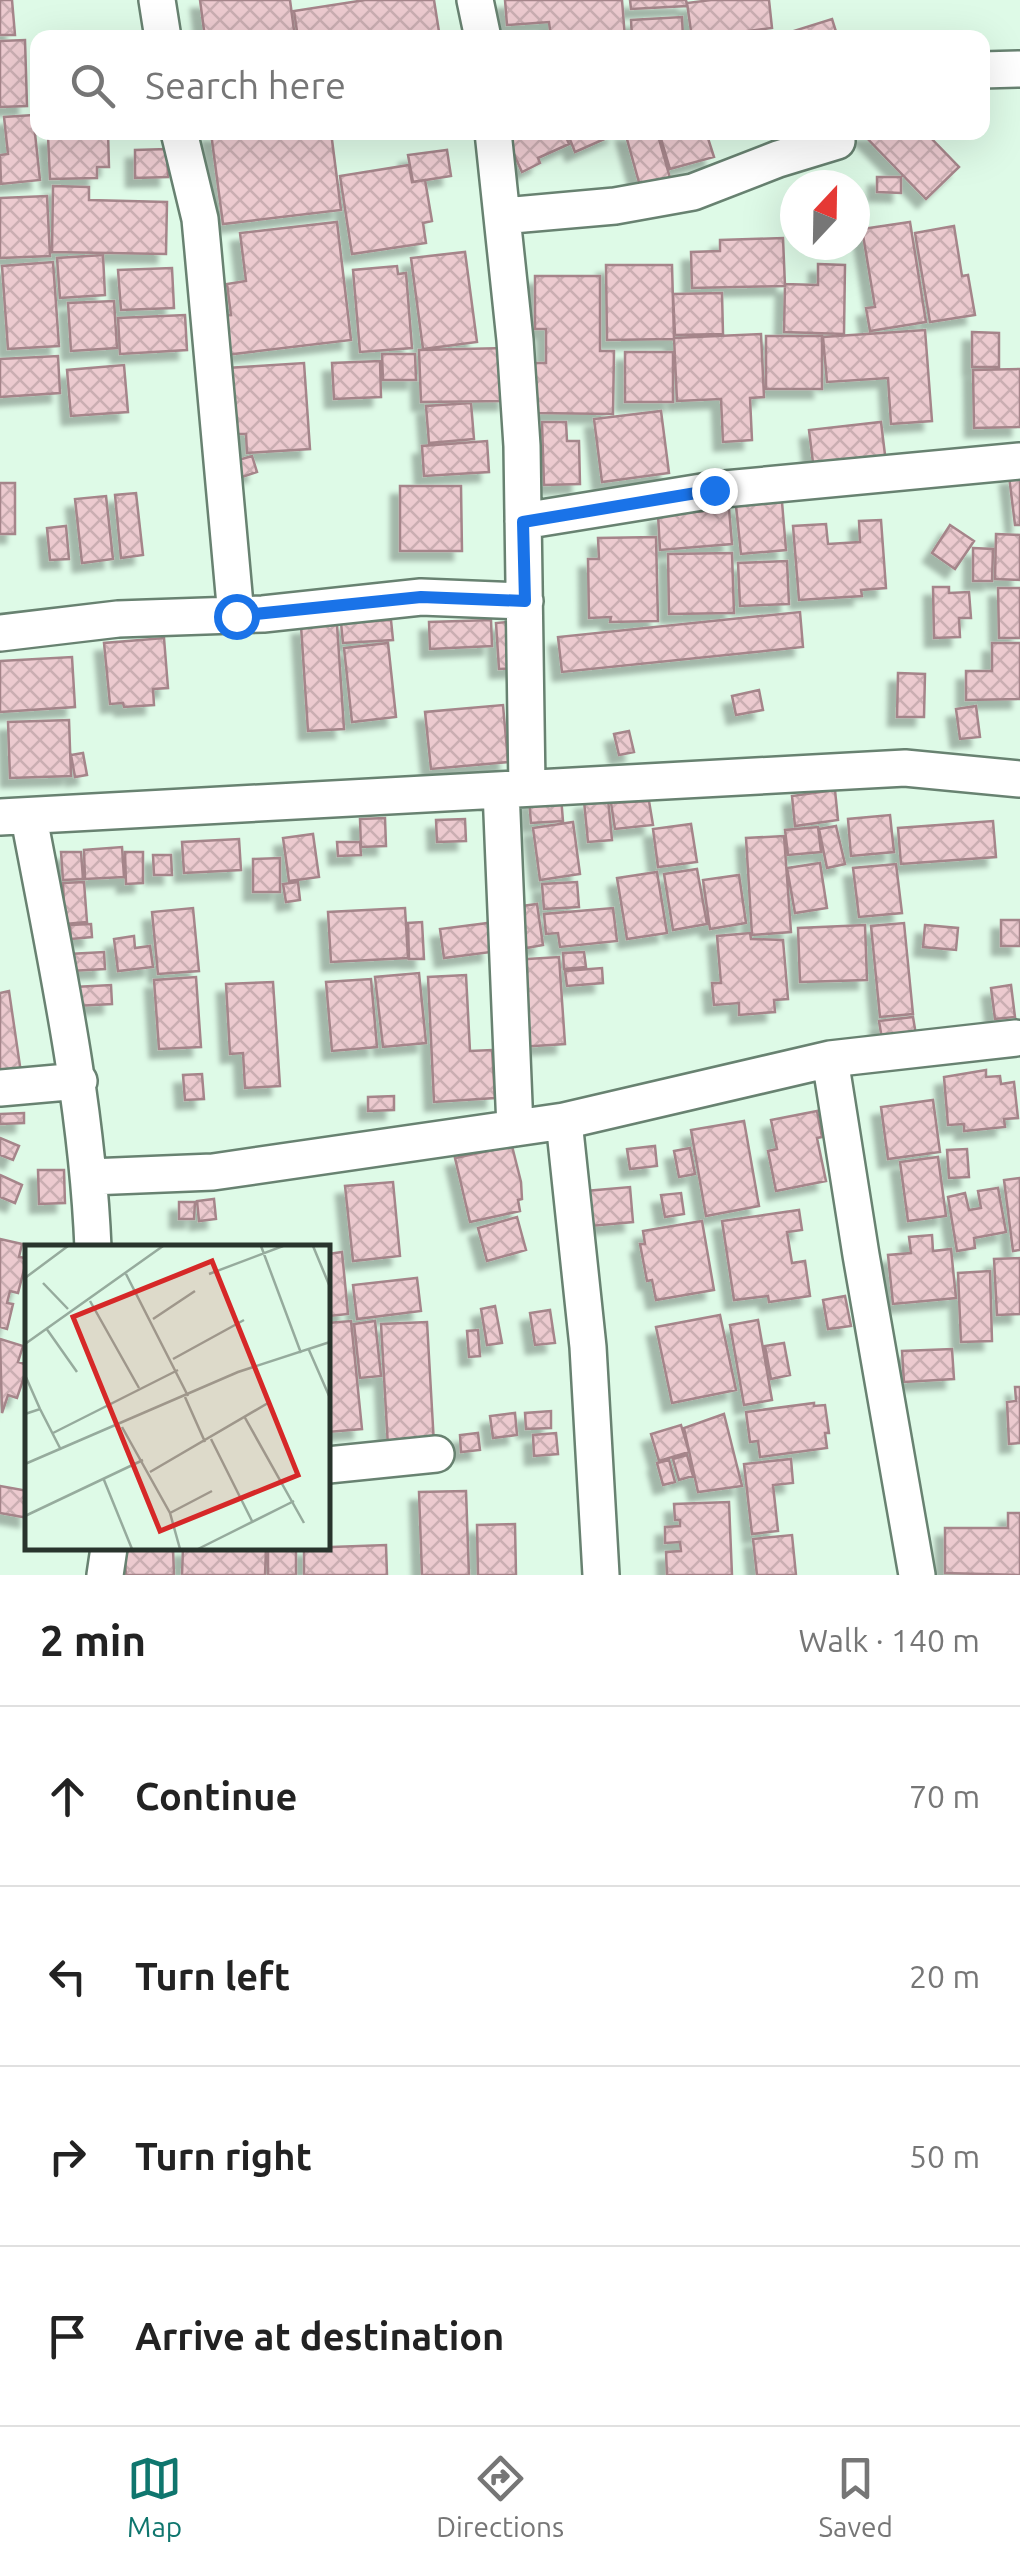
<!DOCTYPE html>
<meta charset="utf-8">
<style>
:root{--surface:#fff;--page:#f6f6f6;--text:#222;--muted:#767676;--line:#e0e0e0;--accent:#0f766e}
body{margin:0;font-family:Ubuntu,sans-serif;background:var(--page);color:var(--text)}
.compass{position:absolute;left:780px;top:170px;width:90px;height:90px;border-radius:50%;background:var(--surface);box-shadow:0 10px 40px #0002;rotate:22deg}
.stop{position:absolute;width:30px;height:30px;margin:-22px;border:8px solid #1a73e8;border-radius:50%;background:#fff}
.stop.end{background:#1a73e8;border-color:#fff;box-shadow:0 2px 10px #0008}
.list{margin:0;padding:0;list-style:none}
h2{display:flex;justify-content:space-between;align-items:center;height:130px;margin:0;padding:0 40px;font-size:42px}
h2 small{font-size:32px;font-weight:400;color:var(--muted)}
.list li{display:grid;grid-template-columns:65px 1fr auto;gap:30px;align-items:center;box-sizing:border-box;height:180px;padding:0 40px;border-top:2px solid var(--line)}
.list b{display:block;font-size:38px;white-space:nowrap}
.list em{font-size:32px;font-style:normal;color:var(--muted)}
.icon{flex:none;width:55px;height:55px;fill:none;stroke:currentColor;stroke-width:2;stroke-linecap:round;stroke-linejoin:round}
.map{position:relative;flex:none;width:1020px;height:1575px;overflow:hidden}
.search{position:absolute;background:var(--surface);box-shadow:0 10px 40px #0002;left:30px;right:30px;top:30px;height:110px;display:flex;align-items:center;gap:25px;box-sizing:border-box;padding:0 35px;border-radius:20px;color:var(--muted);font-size:38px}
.sheet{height:850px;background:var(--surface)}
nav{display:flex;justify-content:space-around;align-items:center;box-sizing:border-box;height:140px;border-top:2px solid var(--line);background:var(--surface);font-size:28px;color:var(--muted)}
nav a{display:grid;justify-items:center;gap:5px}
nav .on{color:var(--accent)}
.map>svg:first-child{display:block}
.building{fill:url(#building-cross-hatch);stroke:#a5858a;stroke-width:2.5;filter:url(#shadow)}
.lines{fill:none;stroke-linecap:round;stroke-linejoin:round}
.minor-casing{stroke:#688271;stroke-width:40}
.minor{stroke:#fff;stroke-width:35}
.route{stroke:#1a73e8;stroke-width:12}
.inset-road{fill:none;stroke:#96ab9d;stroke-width:2.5}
.view{fill:#d62828;fill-opacity:0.15;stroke:#d62828;stroke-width:5}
.inset-edge{fill:none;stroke:#29342d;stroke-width:5}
</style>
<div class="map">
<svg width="1020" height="1575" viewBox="0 0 1020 1575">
<defs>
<pattern id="building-cross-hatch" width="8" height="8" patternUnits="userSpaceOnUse" patternTransform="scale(2.5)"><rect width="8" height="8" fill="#eccacf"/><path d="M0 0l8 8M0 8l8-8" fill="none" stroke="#caaeb2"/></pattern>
<filter id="shadow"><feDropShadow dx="-9" dy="9" stdDeviation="2.5" flood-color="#0004"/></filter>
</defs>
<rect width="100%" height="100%" fill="#defae7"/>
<path class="building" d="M0,0H12L15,35H0Z
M200,0H290L295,38H205Z
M365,0H434L440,38H298L294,11Z
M505,0H622L625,38H551L549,22L507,25Z
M630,0H686L687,6L631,9Z
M711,0H769L772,28L692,38L687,3Z
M682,17L683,38H632L631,20Z
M832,19L838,38H785L784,34Z
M25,40L27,106L0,107V41Z
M33,115L40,180L1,184L0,155L8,154L4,117Z
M64,132H108L109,167H97V178L50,179L48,136L64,135Z
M331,132L341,210L223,224L211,133Z
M504,132H564L569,144L538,158L540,163L522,172Z
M567,132H616V134L575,152Z
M625,132H657L670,178L640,186Z
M659,132H706L714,157L670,169Z
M861,132H925L959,167L926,199Z
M167,149L168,177L135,178V150Z
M447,150L451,176L413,182L408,155Z
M409,165L412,182L425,180L432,221L423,223L426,243L352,254L340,176Z
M877,177H901V193L877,192Z
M53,186L89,187V200L167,202L166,254L52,252Z
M47,196L50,256L0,258V198Z
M337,222L351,340L225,355L220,316L231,315L227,284L246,281L240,233Z
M910,222L926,322L870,331L866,308L875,307L862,229Z
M954,226L962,276L968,275L975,315L930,322L915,233Z
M783,238L785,286L692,288L691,252L720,251V240Z
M465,252L477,342L423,349L411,258Z
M103,255L105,295L60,298L57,258Z
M53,262L59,346L8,349L2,266Z
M818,264L845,265L844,334L784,332L785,284L818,285Z
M606,265H672L674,339L607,340Z
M397,266L398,274L406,273L412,348L360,352L353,270Z
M172,268L174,308L121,310L118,270Z
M535,276H600V351H614L613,414L534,413V363H546V329H535Z
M722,293L723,334L675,335L673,294Z
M114,301L117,348L71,351L68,303Z
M185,315L187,350L120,354L118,318Z
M925,330L932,421L891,424L888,378L827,382L823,337Z
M972,332L999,333V367H972Z
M761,334L764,397L750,398L752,440L723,442L721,399L677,401L674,338Z
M766,336H822V389H766Z
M506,348L507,401L421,402L419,350Z
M625,352H673V402H625Z
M382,354H415L416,380H383Z
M58,356L60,393L0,397V359Z
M380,361L381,397L334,399L332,363Z
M304,363L310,449L247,453L246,434H232L227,368Z
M124,365L128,412L71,416L67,370Z
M1020,369V427L974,428L973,370Z
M471,403L474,439L429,443L426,406Z
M661,411L669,473L602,482L594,419Z
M542,422H566L567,441H579L580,484L544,485Z
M881,422L886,463L814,471L809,430Z
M487,441L489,472L424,476L422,446Z
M252,456L257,472L233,480L228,463Z
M1020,475V525H1015L1009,476Z
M0,483H15V534H0Z
M400,486H461L462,551H400Z
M136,493L143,555L121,558L115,495Z
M106,496L113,559L82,563L75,499Z
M782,502L786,550L741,554L736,506Z
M729,509L732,544L660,550L658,515Z
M881,520L886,588L861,590L862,596L799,600L793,526L826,524L828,544L860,542L859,521Z
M950,525L974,541L955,569L932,553Z
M66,526L69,559L50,560L47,528Z
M996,534L1020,535V580L995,579Z
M656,537L658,621L610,622L611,617L589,618L588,559H599L598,538Z
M973,548L993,549L992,581H973Z
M732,553L734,613L669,614L668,554Z
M787,561L789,604L740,606L738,563Z
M933,587H949V593L969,592L971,618H959L960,637L934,638Z
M998,588H1020V638H999Z
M800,612L803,647L562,672L558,637Z
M391,620L393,640L343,643L341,623Z
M491,620L492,646L430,649L429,622Z
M516,621L520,668L499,669L496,623Z
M337,625L344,729L308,731L301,626Z
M164,638L168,688L153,689L154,705L124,707L123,703L110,704L104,643Z
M388,643L396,717L352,722L344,648Z
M992,643H1020V699L966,700V671H992Z
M72,657L75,707L0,712V661Z
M898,673L925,674L924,717H897Z
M759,690L763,710L736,715L732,696Z
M503,705L508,762L431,769L425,712Z
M976,706L980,737L960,739L956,709Z
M69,720L71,776L10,778L8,722Z
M629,731L634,752L619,755L614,734Z
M83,753L87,775L75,777L71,755Z
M835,790L838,820L795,826L792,796Z
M561,797L563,821L531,823L529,799Z
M608,799L612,840L588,842L584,801Z
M649,801L653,825L615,829L611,803Z
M890,815L894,852L851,856L848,819Z
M385,818L386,846L361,847L360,819Z
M465,819L466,841L437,842L436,820Z
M993,821L996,857L901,864L898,828Z
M573,822L580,874L540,880L533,828Z
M691,824L697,862L658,867L653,829Z
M836,826L845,864L827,868L819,829Z
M818,827L821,852L788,855L785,830Z
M313,834L319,877L289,881L283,838Z
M784,836L791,932L752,935L746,838Z
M239,839L241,870L184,873L182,842Z
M337,842H360L361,855L338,856Z
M122,847L124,877L85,879L84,850Z
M61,852H81L83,879L63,880Z
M125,852H143V883L126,884Z
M153,855H171L172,875H154Z
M280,858V892H253V859Z
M820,863L827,908L795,913L787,868Z
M896,864L902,913L859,917L853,868Z
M697,869L707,924L673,930L664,874Z
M657,872L667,933L627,939L617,878Z
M739,875L746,923L710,929L703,880Z
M84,882L87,922L65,924L63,883Z
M298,882L300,900L286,902L283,884Z
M577,882L579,907L544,909L542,884Z
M537,904L543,945L521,949L514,907Z
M193,908L199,971L158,974L152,912Z
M405,908L408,958L331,962L328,912Z
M613,908L617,941L560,947L558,933L546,934L544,914Z
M1001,920H1020V946H1001Z
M422,922L424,959H409L408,923Z
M488,923L491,952L444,958L440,929Z
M904,923L913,1014L880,1017L871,926Z
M91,924L92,937L71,939L70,925Z
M865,925L867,980L800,982L798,928Z
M925,925L958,928L956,950L923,947Z
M750,933L751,939L783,940L788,999L774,1000L775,1012L739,1015V1003L714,1005L712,983H721L717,936Z
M134,936L135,948L150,946L153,967L118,971L114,939Z
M104,952L105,969L70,971L69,954Z
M584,952L586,967L564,969L563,953Z
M559,957L565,1044L519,1047L512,960Z
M602,968L603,983L567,986L565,971Z
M419,973L426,1043L383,1047L375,977Z
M466,975L470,1051L492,1050L495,1098L434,1102L428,977Z
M196,977L201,1047L159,1049L154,980Z
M371,979L377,1047L332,1051L326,982Z
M273,982L280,1086L245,1088L243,1053L230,1054L226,984Z
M111,985L112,1004L75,1006L74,987Z
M1011,985L1015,1017L995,1019L991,988Z
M9,991L21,1073L0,1081V993Z
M913,1017L916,1035L882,1039L879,1021Z
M986,1070V1077L1000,1076L1001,1084L1014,1082L1018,1118L1004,1119L1005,1127L964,1131V1124L948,1125L944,1077Z
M202,1074L204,1099L185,1100L183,1075Z
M394,1096V1110L368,1111V1097Z
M933,1100L940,1152L888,1159L881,1107Z
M817,1111L822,1137L817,1138L826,1181L776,1191L768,1151L777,1149L771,1120Z
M24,1113V1123L0,1124V1114Z
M744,1121L759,1206L706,1216L691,1130Z
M0,1138L19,1146L13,1160L0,1155Z
M512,1146L521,1182L522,1199L518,1200L520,1211L470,1222L455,1158Z
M655,1146L657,1166L630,1169L627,1149Z
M690,1148L695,1174L679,1177L674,1151Z
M967,1149L969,1177L949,1178L947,1150Z
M938,1157L946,1216L908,1221L900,1162Z
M38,1170H64L65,1203L39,1204Z
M0,1175L22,1185L15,1203L0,1197Z
M1020,1178V1250L1013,1251L1004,1180Z
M393,1182L400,1256L353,1261L345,1186Z
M630,1187L633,1222L590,1226L586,1191Z
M998,1188L1006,1232L974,1238L975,1248L957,1251L948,1197L965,1193L969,1210L981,1208L978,1191Z
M681,1193L684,1214L665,1217L661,1195Z
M214,1199L216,1219L199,1221L197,1201Z
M179,1202H195L194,1219H179Z
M799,1210L802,1230L787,1232L792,1263L805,1261L810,1296L769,1302L768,1296L734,1300L722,1221Z
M517,1217L526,1250L487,1261L478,1228Z
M702,1221L714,1290L656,1300L652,1280L647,1281L640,1244H645L643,1231Z
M932,1235L933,1251L951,1249L956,1298L893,1304L888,1255L911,1253L909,1237Z
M0,1239L22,1244L19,1257L27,1258L18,1293L10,1291L7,1303L13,1304L7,1329L0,1327Z
M342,1252L348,1314L328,1316V1254Z
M1020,1258V1314L997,1315L994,1259Z
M990,1271L992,1341L961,1342L958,1273Z
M417,1278L421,1311L357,1319L353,1285Z
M845,1296L851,1326L828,1329L823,1300Z
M495,1306L502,1343L487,1345L481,1309Z
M550,1310L555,1343L535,1345L530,1313Z
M720,1315L736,1390L672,1403L656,1327Z
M758,1320L772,1400L744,1405L730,1325Z
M351,1321L362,1429L328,1432V1323Z
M375,1321L381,1376L360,1378L354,1324Z
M427,1322L434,1444L388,1447L381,1324Z
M478,1330L480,1356L469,1357L467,1331Z
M0,1339L23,1346L18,1362L28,1365L17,1398L8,1395L2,1413Z
M784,1343L790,1375L771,1379L765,1346Z
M952,1349L954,1379L904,1382L902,1351Z
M1015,1387H1020V1443L1009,1444L1007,1402L1016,1401Z
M814,1403V1406L825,1405L829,1433H825L827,1448L760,1457L758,1441L750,1442L746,1412Z
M551,1411V1428L526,1429L525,1413Z
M515,1413L517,1435L493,1438L490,1416Z
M724,1414L742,1486L698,1492L684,1428Z
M681,1425L689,1452L659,1461L651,1434Z
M478,1433L480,1450L461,1452L460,1435Z
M556,1433L558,1454L534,1456L533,1435Z
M687,1455L693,1476L679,1480L673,1459Z
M791,1459L793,1483L773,1485L778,1531L752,1534L744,1464Z
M669,1460L675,1482L663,1485L657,1463Z
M0,1486L28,1491V1518L0,1513Z
M466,1491L469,1575H422L419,1492Z
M729,1502L732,1575H667L666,1552L681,1551L680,1542L665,1543V1527L680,1526V1520H675L674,1504Z
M1008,1513H1020V1575L945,1573V1528H1008Z
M515,1524L516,1575H478L477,1525Z
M792,1535L796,1575H757L753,1539Z
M386,1545L387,1575H304V1548Z
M124,1548H173L174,1575H126Z
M183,1548H266L265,1575H182Z
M268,1548H296V1575H268Z"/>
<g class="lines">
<g class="minor-casing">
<path id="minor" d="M157,0L163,38
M475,0L483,38
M982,70L1020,69
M179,132L200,219L203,251L236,616
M493,132L515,340L522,446L527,788
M502,216L615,206L693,192L778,159L837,141
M523,521L714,490L1020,461
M0,633L118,619L263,614L421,597L525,601
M501,790L515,1128
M0,817L905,768L1020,779
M29,818C56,961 87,1102 93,1248
M830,1059L861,1255L917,1575
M0,1088L79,1081
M564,1121L588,1347L601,1575
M90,1177L213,1172L564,1121L830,1059L1016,1038
M328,1465L436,1454
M105,1575L109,1548"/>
</g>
<use href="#minor" class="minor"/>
</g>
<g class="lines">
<path class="route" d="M236,616L421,597L525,601L523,522L714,490"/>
</g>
<g transform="translate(25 1245)">
<rect width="305" height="305" fill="#defae7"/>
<path class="inset-road" d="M236,1L276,108M288,1L305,42M101,29L163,151M184,29L258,1M0,33L43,1M18,38L43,64M65,56L114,143M128,74L170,46M21,83L52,127M0,99L138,1M284,105L305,153M148,114L219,75M0,130L15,164M160,152L180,197M0,169L15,164L36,205M219,171L279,278M97,182L145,268L155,304M28,188L153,125M186,194L228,278M0,219L213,127L305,97M125,227L243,158M79,235L107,304M145,268L187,246M0,271L118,215M173,304L269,256"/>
<path class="view" d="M187,16L273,230L135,286L48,72Z"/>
<rect width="305" height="305" class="inset-edge"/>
</g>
</svg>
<svg class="compass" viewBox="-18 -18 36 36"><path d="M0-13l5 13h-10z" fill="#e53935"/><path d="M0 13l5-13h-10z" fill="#767676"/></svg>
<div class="stop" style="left:236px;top:616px"></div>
<div class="stop end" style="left:714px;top:490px"></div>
<div class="search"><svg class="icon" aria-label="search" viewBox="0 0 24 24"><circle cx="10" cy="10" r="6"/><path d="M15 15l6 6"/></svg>Search here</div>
</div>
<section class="sheet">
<h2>2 min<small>Walk · 140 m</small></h2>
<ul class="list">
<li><svg class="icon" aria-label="ahead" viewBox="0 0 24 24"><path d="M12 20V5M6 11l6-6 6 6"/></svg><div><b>Continue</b></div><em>70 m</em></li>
<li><svg class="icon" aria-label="left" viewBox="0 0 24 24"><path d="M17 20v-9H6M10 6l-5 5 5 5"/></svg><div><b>Turn left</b></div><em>20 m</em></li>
<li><svg class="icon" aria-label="right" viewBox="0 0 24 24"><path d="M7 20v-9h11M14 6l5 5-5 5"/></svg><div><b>Turn right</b></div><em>50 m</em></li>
<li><svg class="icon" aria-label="arrive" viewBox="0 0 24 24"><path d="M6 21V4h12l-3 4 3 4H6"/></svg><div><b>Arrive at destination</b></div></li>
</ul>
</section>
<nav>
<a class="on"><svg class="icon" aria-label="map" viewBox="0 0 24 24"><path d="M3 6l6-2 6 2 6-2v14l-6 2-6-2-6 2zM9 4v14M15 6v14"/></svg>Map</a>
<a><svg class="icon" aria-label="directions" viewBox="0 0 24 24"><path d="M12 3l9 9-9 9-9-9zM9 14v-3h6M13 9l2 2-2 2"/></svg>Directions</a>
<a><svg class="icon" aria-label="saved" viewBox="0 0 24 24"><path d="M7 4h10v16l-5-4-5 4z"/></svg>Saved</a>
</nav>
